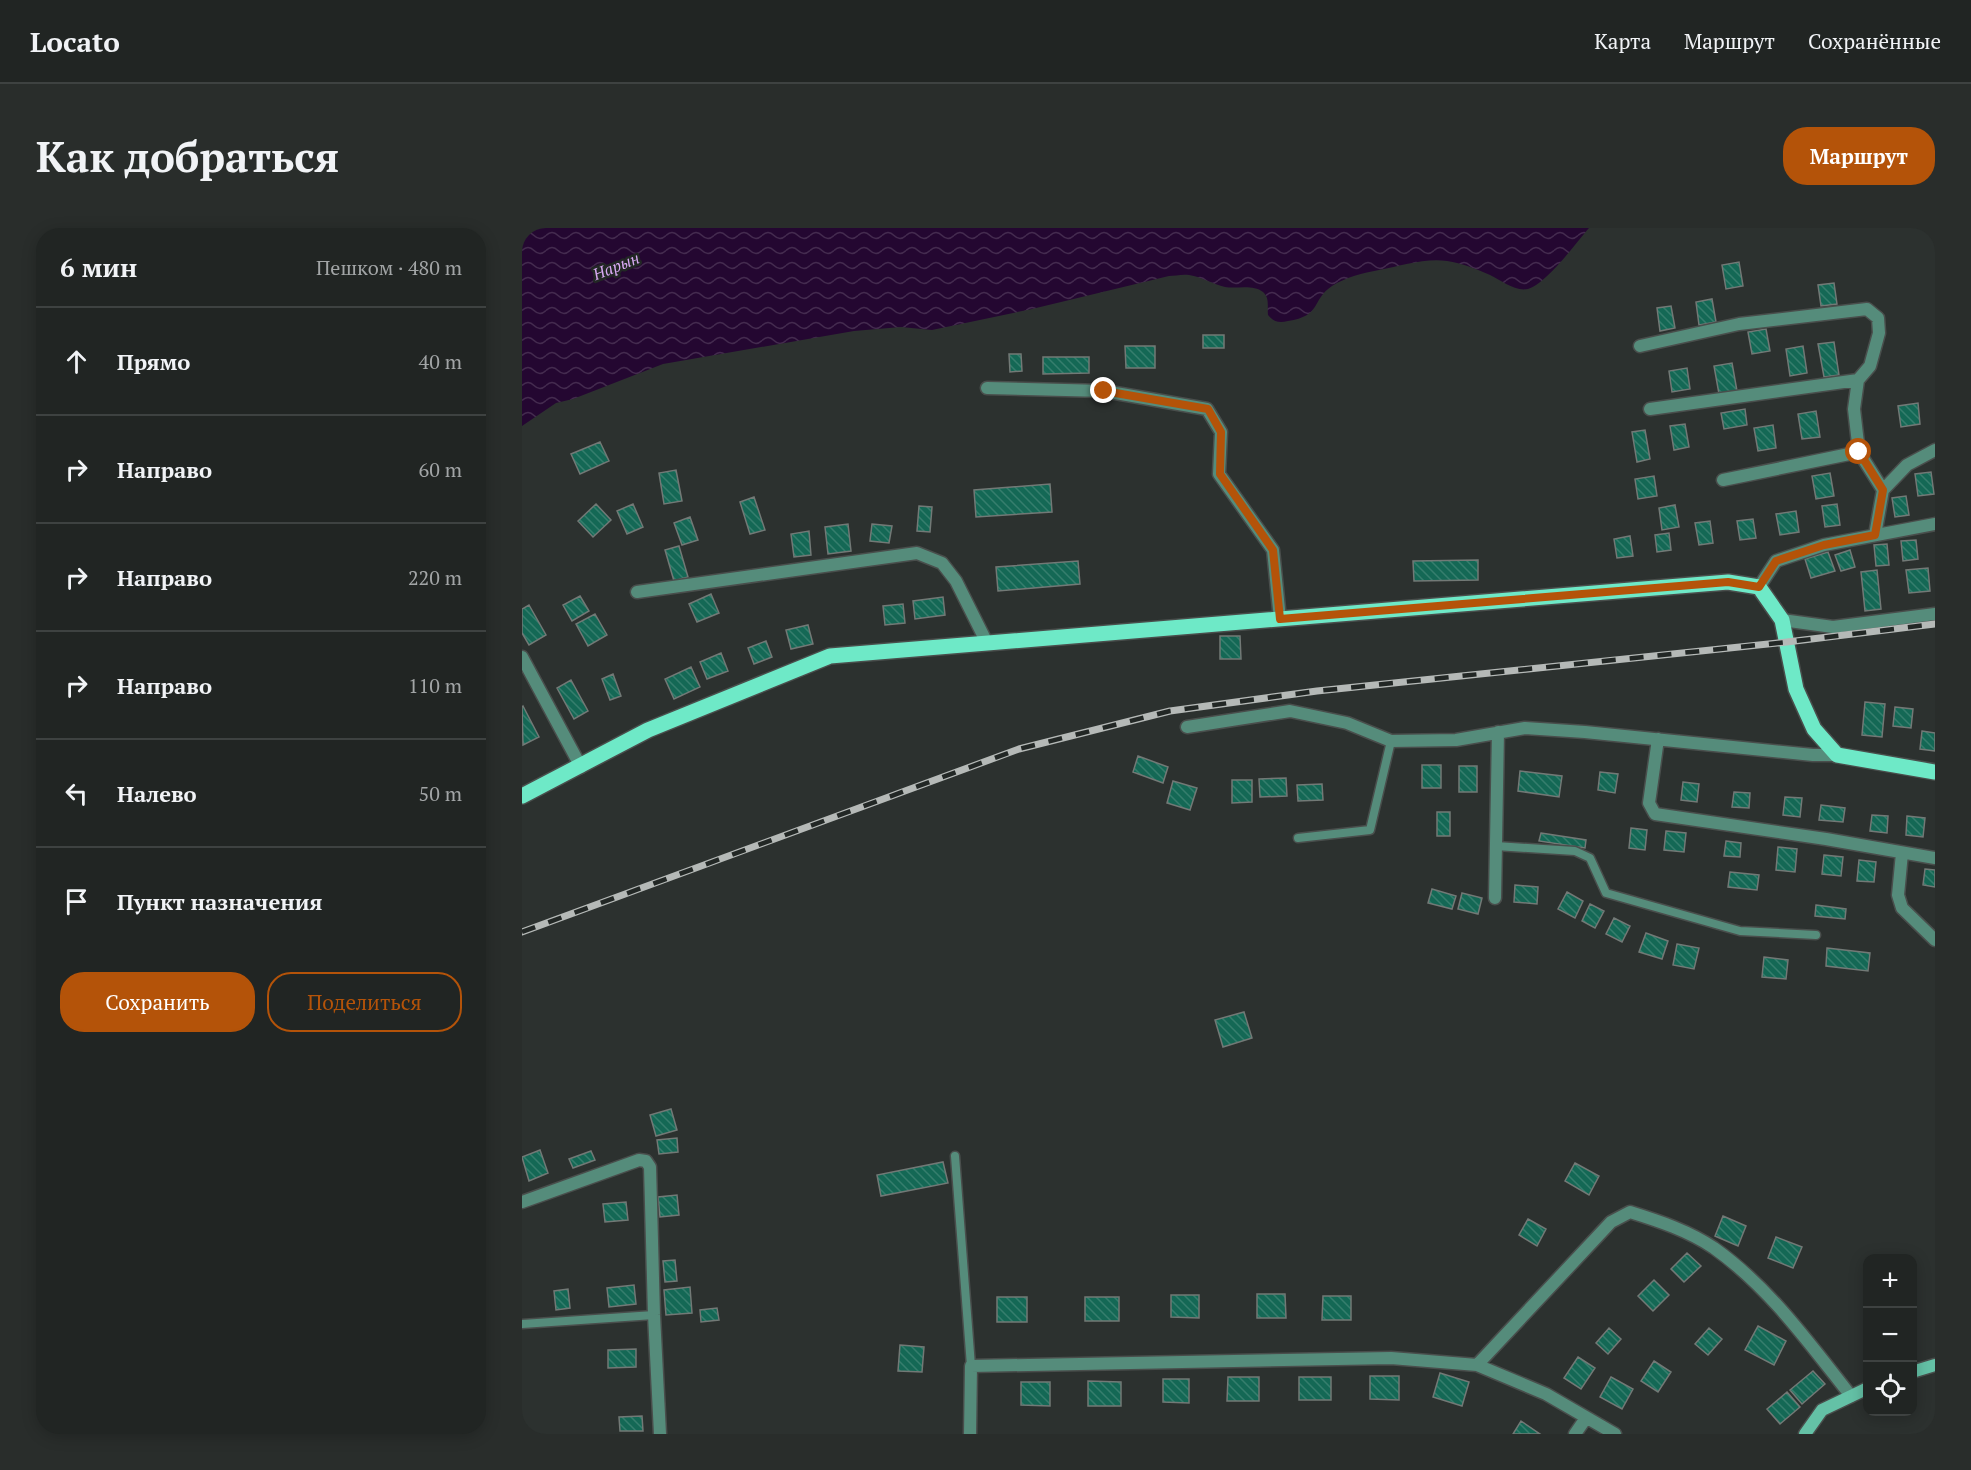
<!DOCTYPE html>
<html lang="ru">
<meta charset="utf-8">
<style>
:root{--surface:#212523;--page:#292d2b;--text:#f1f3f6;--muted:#a2a5a6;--line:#3e4241;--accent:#b45309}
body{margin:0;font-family:"PT Serif",serif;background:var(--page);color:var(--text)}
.controls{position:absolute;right:18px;bottom:18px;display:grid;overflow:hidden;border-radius:12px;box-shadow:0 3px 15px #0003}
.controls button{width:54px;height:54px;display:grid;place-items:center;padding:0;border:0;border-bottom:2px solid var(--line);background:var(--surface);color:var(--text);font:30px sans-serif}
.stop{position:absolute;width:18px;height:18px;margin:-14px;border:4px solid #b45309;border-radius:50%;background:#fff}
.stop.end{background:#b45309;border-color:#fff;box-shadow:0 2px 6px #0008}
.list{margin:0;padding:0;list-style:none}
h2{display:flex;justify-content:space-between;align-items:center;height:78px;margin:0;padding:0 24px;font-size:26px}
h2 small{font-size:20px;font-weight:400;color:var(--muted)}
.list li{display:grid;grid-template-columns:39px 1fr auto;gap:18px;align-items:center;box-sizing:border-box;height:108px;padding:0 24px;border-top:2px solid var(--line)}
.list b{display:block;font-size:22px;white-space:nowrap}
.list em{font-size:20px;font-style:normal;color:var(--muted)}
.actions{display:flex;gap:12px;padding:18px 24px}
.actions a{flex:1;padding:14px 0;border:2px solid var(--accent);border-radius:24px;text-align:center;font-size:21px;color:var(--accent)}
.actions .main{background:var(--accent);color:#fff}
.icon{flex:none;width:33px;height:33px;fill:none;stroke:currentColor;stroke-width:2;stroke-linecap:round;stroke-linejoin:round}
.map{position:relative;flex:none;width:1413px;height:1206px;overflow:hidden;border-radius:24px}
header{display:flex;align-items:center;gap:36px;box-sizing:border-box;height:84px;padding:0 30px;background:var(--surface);border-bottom:2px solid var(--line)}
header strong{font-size:28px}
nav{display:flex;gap:33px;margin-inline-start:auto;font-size:21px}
.intro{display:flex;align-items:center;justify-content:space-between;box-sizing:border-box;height:144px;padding:0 36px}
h1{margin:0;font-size:42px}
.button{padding:15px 27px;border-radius:24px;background:var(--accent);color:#fff;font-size:21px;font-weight:700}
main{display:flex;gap:36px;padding:0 36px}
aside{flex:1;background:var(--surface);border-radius:24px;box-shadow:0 3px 15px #0003}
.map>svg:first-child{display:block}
.water{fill:url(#water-waves)}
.building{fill:url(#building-back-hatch);stroke:#727976;stroke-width:1.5}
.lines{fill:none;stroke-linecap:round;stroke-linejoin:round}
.lane-casing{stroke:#494e4c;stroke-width:11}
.street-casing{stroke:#494e4c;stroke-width:15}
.secondary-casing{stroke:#494e4c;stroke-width:15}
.primary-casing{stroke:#494e4c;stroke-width:18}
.lane{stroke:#558c7b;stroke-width:8}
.street{stroke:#558c7b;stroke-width:12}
.secondary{stroke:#64c1a6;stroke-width:12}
.primary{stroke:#6ee9c7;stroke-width:15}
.rail-casing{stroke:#b5b9b7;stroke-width:7}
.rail{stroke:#222725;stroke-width:4.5;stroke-dasharray:14;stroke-linecap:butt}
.route{stroke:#b45309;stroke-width:8}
.labels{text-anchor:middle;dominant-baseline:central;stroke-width:5;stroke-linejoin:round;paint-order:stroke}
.water-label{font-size:16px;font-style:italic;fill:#d7a8f2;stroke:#222725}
</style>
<header>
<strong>Locato</strong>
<nav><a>Карта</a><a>Маршрут</a><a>Сохранённые</a></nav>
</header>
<div class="intro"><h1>Как добраться</h1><a class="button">Маршрут</a></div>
<main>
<aside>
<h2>6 мин<small>Пешком · 480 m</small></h2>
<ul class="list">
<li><svg class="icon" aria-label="ahead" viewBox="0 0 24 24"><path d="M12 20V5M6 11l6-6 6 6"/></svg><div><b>Прямо</b></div><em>40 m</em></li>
<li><svg class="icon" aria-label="right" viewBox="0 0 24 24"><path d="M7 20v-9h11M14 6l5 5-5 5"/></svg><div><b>Направо</b></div><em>60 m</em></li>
<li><svg class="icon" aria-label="right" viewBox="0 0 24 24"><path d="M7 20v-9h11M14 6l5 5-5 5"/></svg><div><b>Направо</b></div><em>220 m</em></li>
<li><svg class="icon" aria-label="right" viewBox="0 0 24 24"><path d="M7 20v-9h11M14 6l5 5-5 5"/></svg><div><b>Направо</b></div><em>110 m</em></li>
<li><svg class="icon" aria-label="left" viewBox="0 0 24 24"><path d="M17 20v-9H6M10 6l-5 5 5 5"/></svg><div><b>Налево</b></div><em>50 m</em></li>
<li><svg class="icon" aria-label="arrive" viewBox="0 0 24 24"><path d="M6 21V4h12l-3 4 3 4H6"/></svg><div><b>Пункт назначения</b></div></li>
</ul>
<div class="actions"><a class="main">Сохранить</a><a>Поделиться</a></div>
</aside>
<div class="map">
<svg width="1413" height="1206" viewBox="0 0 1413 1206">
<defs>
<pattern id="water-waves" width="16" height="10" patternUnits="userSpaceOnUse" patternTransform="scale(1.5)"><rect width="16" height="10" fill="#240731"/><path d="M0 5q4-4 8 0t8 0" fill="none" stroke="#442b4f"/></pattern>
<pattern id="building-back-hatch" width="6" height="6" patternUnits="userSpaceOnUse" patternTransform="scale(1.5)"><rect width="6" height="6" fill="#146855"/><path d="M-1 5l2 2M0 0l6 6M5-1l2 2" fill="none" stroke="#367e6d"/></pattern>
</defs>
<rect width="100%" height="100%" fill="#2c312f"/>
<path class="water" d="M0,0H1067C1054,15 1024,56 1006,61C993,64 979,52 968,47C954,41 940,35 925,33C902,30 880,38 857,42C841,45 824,49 810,58C789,72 800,88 766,93C757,95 752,94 746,87C745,79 748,70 741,64C731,56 715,61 703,59C691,56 680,49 667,47C660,46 653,48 647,48L510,81L410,102L379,99L332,103L141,136L51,171L34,175L0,198Z"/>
<path class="building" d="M1217,34L1221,58L1204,61L1200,37Z
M1312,55L1315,76L1299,78L1296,57Z
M1190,71L1194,94L1177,97L1174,74Z
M1149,78L1153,100L1138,103L1135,80Z
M1244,101L1248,123L1230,126L1226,104Z
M681,107H702V120H681Z
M1312,114L1317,147L1302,149L1296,116Z
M603,118H633V140H604Z
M1281,118L1285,145L1268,148L1264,121Z
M487,126H499L500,143L488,144Z
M521,129H567V145L521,146Z
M1210,135L1215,163L1197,166L1192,138Z
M1165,140L1168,161L1150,164L1147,143Z
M1396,175L1398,196L1379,199L1376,178Z
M1223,181L1225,197L1202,201L1199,185Z
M1294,183L1298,209L1280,211L1276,186Z
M1163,196L1167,219L1152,222L1148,198Z
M1251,197L1254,220L1236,223L1232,200Z
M1123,202L1128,231L1115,234L1110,204Z
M78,214L87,233L58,246L49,226Z
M154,242L160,273L142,276L137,245Z
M1409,244L1412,266L1396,268L1393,246Z
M1308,245L1312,268L1294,271L1290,248Z
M1132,248L1135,268L1116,271L1113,251Z
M528,256L530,284L454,289L452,262Z
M1384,268L1387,287L1373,289L1370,270Z
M232,269L243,302L228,306L218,274Z
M74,276L89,292L71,309L56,293Z
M111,276L121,299L105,306L95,283Z
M1315,276L1318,297L1303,299L1300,278Z
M1153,277L1157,299L1140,302L1137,280Z
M397,278L410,279L408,304L395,303Z
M1274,283L1277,304L1258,307L1254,286Z
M168,289L176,312L160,317L152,295Z
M1231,291L1234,310L1218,312L1215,293Z
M1188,293L1191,315L1177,317L1173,295Z
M326,296L329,323L306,326L303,299Z
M350,296L370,298L367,315L348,313Z
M287,303L289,327L272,329L269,306Z
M1147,305L1149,322L1135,324L1133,307Z
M1108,308L1111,328L1095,330L1092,311Z
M1394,312L1396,331L1381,333L1379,313Z
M1365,316L1367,337L1354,338L1352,317Z
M157,318L166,349L152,353L143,322Z
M1328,322L1333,339L1319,343L1313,327Z
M1306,324L1313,343L1289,350L1283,331Z
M956,332V352L892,353L891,333Z
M556,333L558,356L476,363L474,339Z
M1406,340L1408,363L1387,365L1384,342Z
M1355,342L1359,381L1343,383L1339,344Z
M189,366L197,385L175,394L167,376Z
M58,368L67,383L50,393L41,377Z
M421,369L423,387L393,391L391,373Z
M381,376L383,395L363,397L361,378Z
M7,377L24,407L7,417L0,405V381Z
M73,386L85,407L66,418L54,396Z
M286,397L291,416L269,421L264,402Z
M698,408H718L719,431H698Z
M244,413L250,429L232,436L226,420Z
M199,425L206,443L185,451L178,434Z
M169,439L178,459L152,471L143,451Z
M91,446L99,468L88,472L80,451Z
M49,452L66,483L52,491L35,460Z
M1343,474L1363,476L1360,509L1340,507Z
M1,478L17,509L1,517L0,479Z
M1373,479L1391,481L1389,500L1371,498Z
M1400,503L1413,505V523L1398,521Z
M616,528L646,539L641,555L611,544Z
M900,537H919V560H900Z
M937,538H955V564H937Z
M998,543L1040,548L1037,569L996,563Z
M1078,544L1096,546L1093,565L1076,562Z
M764,550L765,568L738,569L737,551Z
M710,552H730V574L710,575Z
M651,553L675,560L668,582L645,575Z
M1161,554L1177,556L1175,574L1159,572Z
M800,556L801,572L776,573L775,557Z
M1212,564L1228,565L1227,580L1210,579Z
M1263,569L1280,570L1278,589L1261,587Z
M1299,577L1323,580L1321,594L1297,592Z
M915,584H928V608H915Z
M1350,587L1366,588L1365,605L1348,603Z
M1385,588L1403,590L1401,609L1384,607Z
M1109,600L1125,602L1123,622L1107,620Z
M1144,603L1164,605L1162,624L1142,622Z
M1019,605L1064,612L1063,620L1017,613Z
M1204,613L1219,615L1218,629L1202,628Z
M1256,619L1275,621L1273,644L1254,642Z
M1302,627L1321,629L1319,648L1300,646Z
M1337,632L1354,634L1352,654L1335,653Z
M1403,641L1413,642V659L1401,657Z
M1208,644L1237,647L1235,662L1206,659Z
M993,657L1016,659L1015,676L992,674Z
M910,661L934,668L930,681L906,675Z
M1045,664L1061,673L1053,690L1036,681Z
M940,665L960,670L956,686L936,681Z
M1068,676L1082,683L1073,700L1060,693Z
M1294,677L1324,681L1323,691L1293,688Z
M1092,690L1108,698L1100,714L1084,706Z
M1124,705L1146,713L1140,731L1117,724Z
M1155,716L1177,720L1172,741L1151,737Z
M1305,720L1348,725L1346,743L1304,738Z
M1242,729L1266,732L1264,751L1240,749Z
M722,784L730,810L701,819L693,792Z
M149,881L155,902L134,908L128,887Z
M155,910L156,924L137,926L135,912Z
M18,922L26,945L7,953L0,929Z
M69,923L73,932L51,940L47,931Z
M421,934L426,955L359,968L355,947Z
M1053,935L1077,948L1067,967L1043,953Z
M155,967L157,987L138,989L136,969Z
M104,974L106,992L83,994L81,976Z
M1201,988L1224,998L1216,1018L1193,1008Z
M1006,991L1024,1001L1015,1018L997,1007Z
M1254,1009L1280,1019L1271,1040L1246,1030Z
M1165,1025L1179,1038L1162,1054L1149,1041Z
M153,1032L155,1053L143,1054L141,1033Z
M1132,1052L1147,1067L1131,1083L1116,1068Z
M112,1057L114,1076L87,1079L85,1060Z
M168,1059L170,1085L144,1087L142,1062Z
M46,1061L48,1080L34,1082L32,1063Z
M735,1066H763L764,1090H735Z
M649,1067H677V1090L649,1089Z
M801,1068H829V1092H800Z
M475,1069H505V1094H475Z
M563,1069H597V1093H563Z
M195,1080L197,1092L179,1094L178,1082Z
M1236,1098L1264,1113L1252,1137L1223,1122Z
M1087,1100L1099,1111L1086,1126L1074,1115Z
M1187,1100L1200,1111L1186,1127L1173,1116Z
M378,1117L402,1119L400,1144L376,1143Z
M114,1121V1139L86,1140V1122Z
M1056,1129L1073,1140L1059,1161L1042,1150Z
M1132,1133L1149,1144L1136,1164L1119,1153Z
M1291,1143L1303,1156L1280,1176L1268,1162Z
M918,1145L947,1154L940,1178L911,1169Z
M848,1148H877V1172L848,1171Z
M706,1149H737V1173H705Z
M777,1149H809V1172H777Z
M1089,1149L1111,1161L1100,1181L1078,1169Z
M641,1151H667V1175L641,1174Z
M566,1153L599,1154V1178H566Z
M499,1154H528V1178L499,1177Z
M1265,1164L1278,1179L1258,1196L1245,1181Z
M120,1188L121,1203H98L97,1189Z
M999,1193L1018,1206H991Z"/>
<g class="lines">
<g class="lane-casing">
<path id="lane" d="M776,610L848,602L869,513
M974,618L1053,623L1068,630L1084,665L1218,703L1294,707
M433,928L449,1138
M0,1096L132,1087"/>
</g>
<g class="street-casing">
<path id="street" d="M1118,118L1217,96L1345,81L1356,90L1357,105L1348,138L1336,152L1332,181L1337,224L1361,262
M465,160L582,163L685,181L699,204L697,246L751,322L758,391
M1128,181L1336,152
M1201,252L1337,224
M1353,307L1361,262L1385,237L1413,222
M1237,359L1254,333L1302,317L1413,296
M115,364L395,325L420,335L434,353L465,415
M1260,392L1311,399L1413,386
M0,429L59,539
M665,499L768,483L825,495L869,513L934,512L1003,500L1063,504L1291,527H1315
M1136,511L1127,575L1133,586L1304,611L1413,630
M1380,625L1376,667L1380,680L1413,712
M973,670L976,504
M0,974L117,932L124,933L128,939L132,1087L138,1206
M955,1137L1089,994L1108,984C1137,993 1167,1003 1192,1020C1248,1060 1287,1115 1329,1168
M448,1206L449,1138L869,1130L955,1137L1024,1166L1093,1206
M1053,1206L1064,1190"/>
</g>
<g class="secondary-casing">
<path id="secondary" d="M1390,1144L1413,1137
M1283,1206L1300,1182L1346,1160"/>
</g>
<g class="primary-casing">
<path id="primary" d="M0,568L126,502L308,428L1206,354L1237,359L1260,392L1274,461L1292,501L1315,527L1413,544"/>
</g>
<use href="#lane" class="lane"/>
<use href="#street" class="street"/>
<use href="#secondary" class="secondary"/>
<use href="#primary" class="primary"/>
<g class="rail-casing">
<path id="rail" d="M0,704L497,521L648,483L795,463L1265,414L1413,396"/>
</g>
<use href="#rail" class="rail"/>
</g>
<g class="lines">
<path class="route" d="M582,163L686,181L699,204L698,246L751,322L758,391L1206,354L1237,359L1254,333L1302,317L1353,307L1361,262L1337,224"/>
</g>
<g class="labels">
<g class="water-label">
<text transform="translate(94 38) rotate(-22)">Нарын</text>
</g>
</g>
</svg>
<div class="controls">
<button>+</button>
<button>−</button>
<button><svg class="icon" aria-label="locate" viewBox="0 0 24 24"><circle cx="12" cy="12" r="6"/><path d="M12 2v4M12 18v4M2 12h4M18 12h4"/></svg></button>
</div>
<div class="stop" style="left:1337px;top:224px"></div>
<div class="stop end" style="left:582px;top:163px"></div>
</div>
</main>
